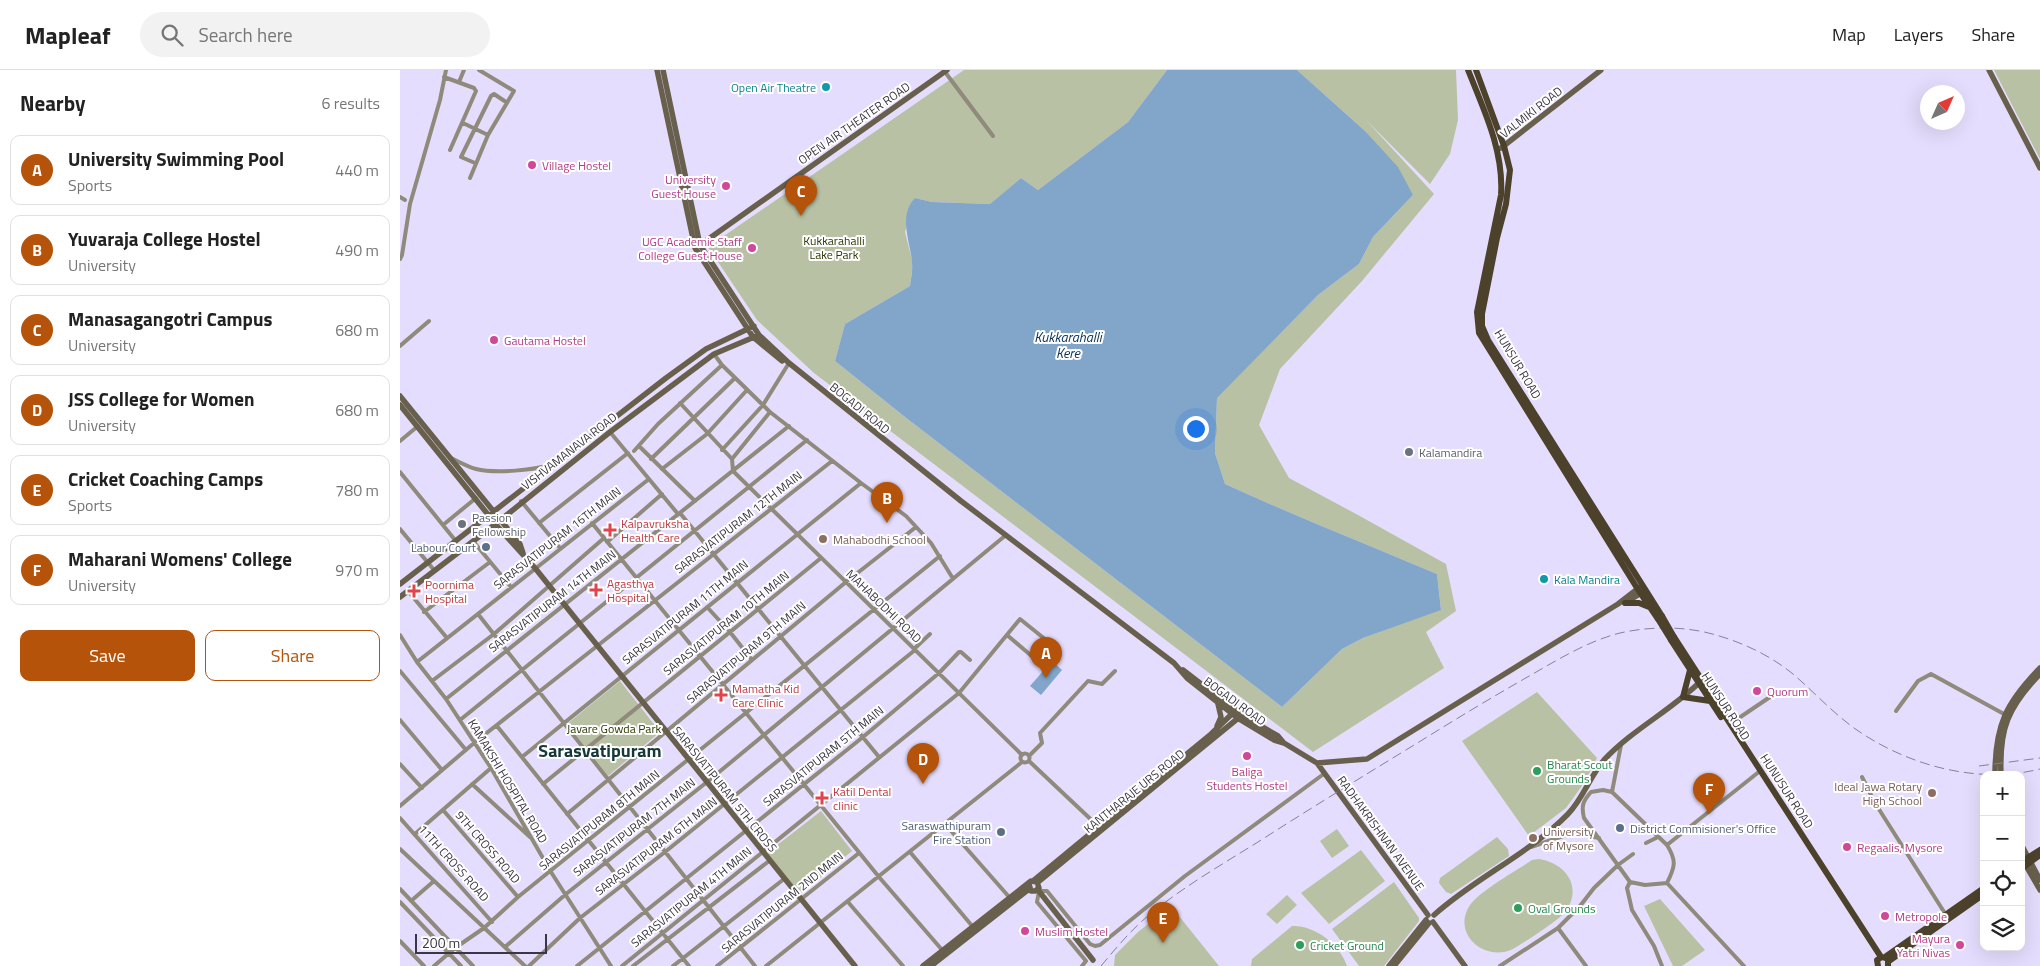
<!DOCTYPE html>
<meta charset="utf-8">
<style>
:root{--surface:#fff;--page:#f2f2f2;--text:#222;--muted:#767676;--line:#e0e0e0;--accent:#b45309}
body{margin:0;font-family:"Titillium Web",sans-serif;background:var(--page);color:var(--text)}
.controls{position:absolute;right:15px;bottom:15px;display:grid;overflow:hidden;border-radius:10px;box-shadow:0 5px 20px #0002}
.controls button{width:45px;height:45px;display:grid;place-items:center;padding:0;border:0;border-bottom:1px solid var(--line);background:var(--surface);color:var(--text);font:25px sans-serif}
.compass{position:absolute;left:1520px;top:15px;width:45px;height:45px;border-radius:50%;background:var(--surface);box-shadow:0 5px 20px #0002;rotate:45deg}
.scale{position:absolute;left:15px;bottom:12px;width:132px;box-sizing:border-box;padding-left:5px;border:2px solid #3a3643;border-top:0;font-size:14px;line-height:18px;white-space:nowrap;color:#3a3643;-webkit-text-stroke:4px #fff;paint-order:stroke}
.you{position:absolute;left:795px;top:358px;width:18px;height:18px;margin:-12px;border:4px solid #fff;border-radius:50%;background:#1a73e8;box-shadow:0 0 0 8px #1a73e833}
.badge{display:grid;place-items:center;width:32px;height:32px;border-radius:50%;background:var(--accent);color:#fff;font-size:16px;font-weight:700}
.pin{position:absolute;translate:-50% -41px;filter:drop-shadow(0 1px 2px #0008)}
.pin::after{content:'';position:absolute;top:26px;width:18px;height:15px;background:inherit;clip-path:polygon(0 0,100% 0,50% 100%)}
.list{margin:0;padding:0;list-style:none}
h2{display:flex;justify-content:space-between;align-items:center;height:65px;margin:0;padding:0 20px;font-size:21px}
h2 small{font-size:16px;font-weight:400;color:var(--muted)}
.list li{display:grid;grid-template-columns:32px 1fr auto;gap:15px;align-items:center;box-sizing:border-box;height:70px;margin:0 10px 10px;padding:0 10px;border:1px solid var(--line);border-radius:10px}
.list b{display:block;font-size:19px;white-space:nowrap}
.list p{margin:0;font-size:16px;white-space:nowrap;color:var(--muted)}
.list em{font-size:16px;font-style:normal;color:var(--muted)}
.actions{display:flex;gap:10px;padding:15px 20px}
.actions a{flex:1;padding:11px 0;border:1px solid var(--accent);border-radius:10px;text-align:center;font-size:18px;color:var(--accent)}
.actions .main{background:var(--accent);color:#fff}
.icon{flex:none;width:28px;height:28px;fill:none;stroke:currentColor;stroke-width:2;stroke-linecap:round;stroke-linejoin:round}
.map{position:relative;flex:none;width:1640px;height:896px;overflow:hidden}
header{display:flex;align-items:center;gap:30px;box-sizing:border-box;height:70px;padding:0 25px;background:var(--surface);border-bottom:1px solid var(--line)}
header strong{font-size:24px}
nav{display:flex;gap:28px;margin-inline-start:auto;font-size:18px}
.search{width:350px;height:45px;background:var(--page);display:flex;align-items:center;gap:12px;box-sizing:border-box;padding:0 18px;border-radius:28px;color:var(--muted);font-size:19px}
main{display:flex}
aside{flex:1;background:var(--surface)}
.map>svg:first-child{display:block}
.green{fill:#b8c1a4}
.water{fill:#82a6ca}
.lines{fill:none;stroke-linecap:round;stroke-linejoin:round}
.street{stroke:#8f8a7c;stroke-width:4}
.secondary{stroke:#68604d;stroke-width:5.5}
.primary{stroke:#4c422c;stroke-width:6}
.rail{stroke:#878197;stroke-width:1;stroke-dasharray:10 5;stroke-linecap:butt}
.primary-bridge{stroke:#4c422c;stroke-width:6}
.culture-dot{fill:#0f9aa8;stroke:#fff;stroke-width:2}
.hotel-dot{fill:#d1479c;stroke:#fff;stroke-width:2}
.worship-dot{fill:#6b7280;stroke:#fff;stroke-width:2}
.health-dot{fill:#e0444e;stroke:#fff;stroke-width:2}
.education-dot{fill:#8d6e63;stroke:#fff;stroke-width:2}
.service-dot{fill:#5c6f8a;stroke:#fff;stroke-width:2}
.leisure-dot{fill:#2e9e5b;stroke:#fff;stroke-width:2}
.labels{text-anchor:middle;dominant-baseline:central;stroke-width:4;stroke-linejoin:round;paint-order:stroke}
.culture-label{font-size:12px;fill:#0d838f;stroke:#fff;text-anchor:end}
.street-label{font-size:12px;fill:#3a3643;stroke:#fff}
.hotel-label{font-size:12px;fill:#b23c85;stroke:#fff;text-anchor:start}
.park-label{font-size:12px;fill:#2d3800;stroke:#fff}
.worship-label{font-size:12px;fill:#5b616d;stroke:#fff;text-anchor:start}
.health-label{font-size:12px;fill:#be3a42;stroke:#fff;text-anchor:start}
.education-label{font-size:12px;fill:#785e54;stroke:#fff;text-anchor:start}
.service-label{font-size:12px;fill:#4e5e75;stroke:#fff;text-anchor:end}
.leisure-label{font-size:12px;fill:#27864d;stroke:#fff;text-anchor:start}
.water-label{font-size:14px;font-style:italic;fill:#0a3457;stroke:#fff}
.district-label{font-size:18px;font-weight:bold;fill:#163938;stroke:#fff}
</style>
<header>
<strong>Mapleaf</strong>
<div class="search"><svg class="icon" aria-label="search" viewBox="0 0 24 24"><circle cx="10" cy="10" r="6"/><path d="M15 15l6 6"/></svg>Search here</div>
<nav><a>Map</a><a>Layers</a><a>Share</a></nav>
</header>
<main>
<aside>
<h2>Nearby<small>6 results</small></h2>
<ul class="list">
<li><span class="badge">A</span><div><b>University Swimming Pool</b><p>Sports</p></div><em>440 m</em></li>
<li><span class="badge">B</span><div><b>Yuvaraja College Hostel</b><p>University</p></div><em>490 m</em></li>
<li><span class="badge">C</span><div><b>Manasagangotri Campus</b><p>University</p></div><em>680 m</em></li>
<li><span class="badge">D</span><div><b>JSS College for Women</b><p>University</p></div><em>680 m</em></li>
<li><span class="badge">E</span><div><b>Cricket Coaching Camps</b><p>Sports</p></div><em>780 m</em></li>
<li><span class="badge">F</span><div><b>Maharani Womens' College</b><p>University</p></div><em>970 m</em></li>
</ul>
<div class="actions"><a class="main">Save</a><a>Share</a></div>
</aside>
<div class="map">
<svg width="1640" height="896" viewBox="0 0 1640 896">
<rect width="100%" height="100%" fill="#e5ddfd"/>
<path class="green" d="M564,0H767L728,52L638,120L621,108L590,134L532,132L515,128L505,162L513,194L510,216L445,254L435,291L505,347L882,637L942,579L963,568L1041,539L1037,504C966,474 895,446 825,414L815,383L817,327L918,225L959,194L973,167L1013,125L965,61L897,0H1056L1058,50L1050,84L1030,114L966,50L1034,124L962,211L880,299L859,355L889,408L958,445L1046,494L1056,541L1026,562L1044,598L913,682L414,303L357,250L308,177Z
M1594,0H1640V89Z
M220,611L260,662L208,706L167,654Z
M1137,622L1197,688L1184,713L1166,738L1129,766L1062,671Z
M421,741L452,781L400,824L367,783Z
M937,759L949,776L932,788L920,771Z
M1097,767L1108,779L1109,786L1051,824L1046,822L1039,813L1040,808Z
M961,780L985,811L929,854L901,823Z
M1139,789C1165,793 1183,816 1166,841C1161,849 1122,874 1113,879C1084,893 1051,863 1070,835C1081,820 1116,801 1132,790Z
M994,812L1019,848V851L984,896H959L932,859Z
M887,825L897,835L877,854L866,844Z
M1260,829L1305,880L1282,896H1273L1244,836Z
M771,836L819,896H714L715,885L738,862Z
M892,856C914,855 940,874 947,896H851L852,889Z"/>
<path class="water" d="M767,0H897L965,61L998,97L1013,125L973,167L959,194L918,225L817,328L815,383L825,414C895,446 966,474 1037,504L1041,540L963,568L942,579L882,637L505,347L435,291L445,254L510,216C511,208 513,200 512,192C510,171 498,146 515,128L532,132L590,134L621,108L638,120L728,52Z
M652,591L662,600L641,625L630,616Z"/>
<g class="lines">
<path class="street" d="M545,2L593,66
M44,7L74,18L76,21L50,80
M59,12L64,0
M63,53L88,65
M75,93L61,87L91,26L94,24L106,32
M70,108L88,65L114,21L79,0
M0,127L5,130
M0,189L2,185L10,134L40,30L46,0
M0,276L29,251
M314,284L322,295L370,342L461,413L506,446L531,473L552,507
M280,333L332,389
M370,342L332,389L333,401L622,685
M210,362L278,444
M0,371L18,356
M239,376L295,431
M322,380L363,335L389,293
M234,381L258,354L322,295
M51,388C59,392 68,397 76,399C96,404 135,400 154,394
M251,389L335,308
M262,399L307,364L347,320
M0,402L55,470
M121,431L160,478
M280,443L479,687
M139,453L228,383
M192,453L479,807L543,881
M43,455L76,428
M0,459L34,500
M73,471L111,517
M207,472L262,424
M8,521L47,568
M307,537L330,562L352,590
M24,542L90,492
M78,544L355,896
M0,565L17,592L46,629L91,698L151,802L211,896
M607,565L641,594
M514,579L530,564
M17,592L249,409
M0,601L66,680
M32,611L94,564L204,468
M46,629L389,356
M1496,641L1518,611L1531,604L1604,644
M0,650L42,700
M60,650L407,370
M1330,654L1370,627
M97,656L289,896
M620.5 688a4.5 4.5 0 1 1 9 0a4.5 4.5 0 1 1-9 0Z
M629,686L642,673L640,663L688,611L702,614L715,601
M122,687L461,413
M629,691L700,758
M0,694L22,718
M1462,707L1475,733L1546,845
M72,714L130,767
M143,714L421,488
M1203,720L1212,722L1267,775C1277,791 1275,797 1267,813L1245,815L1230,812L1184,748C1181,736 1183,731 1191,722Z
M1212,722L1221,675
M0,736L74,673L432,391
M43,740L118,827
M167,744L446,512L516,457
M0,748L92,852
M545,754L610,828
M15,764L91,698
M1246,773L1258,767
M1267,775L1360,701
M1131,777L1166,765L1179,764L1199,768
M0,779L125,896
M510,782L573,857
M1230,812L1227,818L1232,840L1254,876L1262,896
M1267,813L1344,896
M0,819L73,896
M11,831L34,811
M0,832L61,896
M448,832L503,896
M1158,858L1186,896
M0,871L24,896
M105,877L166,824L307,712L606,465
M34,896L55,878L84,858L118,827L540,486
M129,896L180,848L265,782L515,580
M177,896L463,667L539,603L559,582H561L570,590
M222,896L559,623L620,549L656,578
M233,896L369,791
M273,896L384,809
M317,896L459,783
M366,896L622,692
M682,896L686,891L637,832L639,821H647L690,874L695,876L700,875L785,806L925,703
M1100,896L1158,858L1180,836L1194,818L1218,795L1233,784"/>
<path class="secondary" d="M257,0L295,178L353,267L382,291
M263,0L300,175L359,265L389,293L561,431L774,593L787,608L839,649L874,670L884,673L917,693L1028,845
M1589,0L1640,98
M1101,78L1201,0
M300,175L547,0
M0,326L120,474L123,483
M0,335L98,457L135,498L455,896
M0,514L266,308L306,279L354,256
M0,527L93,456L210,362L314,284L359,265
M1225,533L1243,522
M783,600L840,644L878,666L883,672
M817,656L821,647L818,634
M917,693L967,689L1218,534L1240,517
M1595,705C1595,655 1606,633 1640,598
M1601,705C1599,659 1608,637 1640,604
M1621,774L1640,810
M1621,787L1640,820
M634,810L811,664L836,640
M638,812L842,645
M638,820L693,890
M1034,845C1075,808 1129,784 1168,744C1183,729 1190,706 1204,690C1233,659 1272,640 1302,610
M1033,852L1065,896
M523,896L631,811L637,812L639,818L635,821H631L629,814
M531,896L629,819
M989,896L1026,850
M994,896L1029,853"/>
<path class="primary" d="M1068,0C1084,40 1104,81 1101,125L1077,242L1079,263L1237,518L1258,549
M1076,0L1104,76L1110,100L1106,134L1097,168L1082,244V256L1088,270L1262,546
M1225,533H1239L1249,537
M1274,567L1481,887
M1271,570L1321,647
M1290,600L1283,627L1310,631
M1621,792L1640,780
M1621,799L1640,785
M1485,887L1584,818
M1489,891L1584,824
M1478,896L1477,890L1482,887L1488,889V896"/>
<path class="rail" d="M1579,696L1640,688
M701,896C716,878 731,860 749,845C783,817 821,795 858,772C911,738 965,705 1019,672C1056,649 1094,626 1131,605C1159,589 1188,571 1220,563C1251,556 1286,556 1316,565C1344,573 1371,586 1393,604C1414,622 1432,642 1454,658C1506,695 1577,715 1640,699"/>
<path class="primary-bridge" d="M1262,546L1274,567
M1258,549L1271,570"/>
</g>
<g class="culture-dot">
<circle cx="426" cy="17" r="5"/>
<circle cx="1144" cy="509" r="5"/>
</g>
<g class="hotel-dot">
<circle cx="132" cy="95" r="5"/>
<circle cx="326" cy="116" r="5"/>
<circle cx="352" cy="178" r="5"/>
<circle cx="94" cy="270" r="5"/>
<circle cx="1357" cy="621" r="5"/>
<circle cx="847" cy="686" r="5"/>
<circle cx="1447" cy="777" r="5"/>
<circle cx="1485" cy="846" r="5"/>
<circle cx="625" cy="861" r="5"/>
<circle cx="1560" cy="875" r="5"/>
</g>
<g class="worship-dot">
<circle cx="1009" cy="382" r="5"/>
<circle cx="62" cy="454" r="5"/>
</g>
<g class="health-dot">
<path d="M207.5 452.5h5v5h5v5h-5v5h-5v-5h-5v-5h5z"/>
<path d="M193.5 512.5h5v5h5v5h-5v5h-5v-5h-5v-5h5z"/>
<path d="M11.5 513.5h5v5h5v5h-5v5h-5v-5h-5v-5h5z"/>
<path d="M318.5 617.5h5v5h5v5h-5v5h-5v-5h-5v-5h5z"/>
<path d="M419.5 720.5h5v5h5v5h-5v5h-5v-5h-5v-5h5z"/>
</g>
<g class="education-dot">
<circle cx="423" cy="469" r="5"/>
<circle cx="1532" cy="723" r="5"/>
<circle cx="1133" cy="768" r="5"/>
</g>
<g class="service-dot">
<circle cx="86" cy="477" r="5"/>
<circle cx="1220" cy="758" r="5"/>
<circle cx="601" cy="762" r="5"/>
</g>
<g class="leisure-dot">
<circle cx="1137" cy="701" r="5"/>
<circle cx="1118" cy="838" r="5"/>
<circle cx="900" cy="875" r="5"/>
</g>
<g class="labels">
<g class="culture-label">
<text x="416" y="17">Open Air Theatre</text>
<text x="1154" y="509" text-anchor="start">Kala Mandira</text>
</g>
<g class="street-label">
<text transform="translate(1131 42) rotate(-38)">VALMIKI ROAD</text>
<text transform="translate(454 53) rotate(-35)">OPEN AIR THEATER ROAD</text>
<text transform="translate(1118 294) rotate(59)">HUNSUR ROAD</text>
<text transform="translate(460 338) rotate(39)">BOGADI ROAD</text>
<text transform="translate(169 381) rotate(-38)">VISHVAMANAVA ROAD</text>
<text transform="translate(338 452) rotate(-38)">SARASVATIPURAM 12TH MAIN</text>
<text transform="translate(157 468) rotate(-38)">SARASVATIPURAM 16TH MAIN</text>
<text transform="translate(152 531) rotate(-38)">SARASVATIPURAM 14TH MAIN</text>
<text transform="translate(484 536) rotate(44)">MAHABODHI ROAD</text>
<text transform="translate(285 542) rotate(-39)">SARASVATIPURAM 11TH MAIN</text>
<text transform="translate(326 553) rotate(-39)">SARASVATIPURAM 10TH MAIN</text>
<text transform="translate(346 582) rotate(-40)">SARASVATIPURAM 9TH MAIN</text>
<text transform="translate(835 631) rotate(36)">BOGADI ROAD</text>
<text transform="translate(1326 636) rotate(57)">HUNSUR ROAD</text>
<text transform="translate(423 686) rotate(-39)">SARASVATIPURAM 5TH MAIN</text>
<text transform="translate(108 711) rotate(59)">KAMAKSHI HOSPITAL ROAD</text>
<text transform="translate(325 719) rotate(51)">SARASVATIPURAM 5TH CROSS</text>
<text transform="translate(734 721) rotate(-39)">KANTHARAJE URS ROAD</text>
<text transform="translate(1387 721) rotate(57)">HUNUSUR ROAD</text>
<text transform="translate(199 750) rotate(-39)">SARASVATIPURAM 8TH MAIN</text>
<text transform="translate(234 757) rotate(-38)">SARASVATIPURAM 7TH MAIN</text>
<text transform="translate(981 763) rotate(54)">RADHAKRISHNAN AVENUE</text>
<text transform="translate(256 776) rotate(-38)">SARASVATIPURAM 6TH MAIN</text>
<text transform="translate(88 777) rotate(49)">9TH CROSS ROAD</text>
<text transform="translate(54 793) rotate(48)">11TH CROSS ROAD</text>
<text transform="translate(291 827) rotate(-39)">SARASVATIPURAM 4TH MAIN</text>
<text transform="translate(382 832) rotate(-39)">SARASVATIPURAM 2ND MAIN</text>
</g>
<g class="hotel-label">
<text x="142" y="95">Village Hostel</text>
<text x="316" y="109" text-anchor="end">University<tspan x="316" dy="14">Guest House</tspan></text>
<text x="342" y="171" text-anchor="end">UGC Academic Staff<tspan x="342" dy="14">College Guest House</tspan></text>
<text x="104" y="270">Gautama Hostel</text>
<text x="1367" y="621">Quorum</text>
<text x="847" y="701" text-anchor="middle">Baliga<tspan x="847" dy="14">Students Hostel</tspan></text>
<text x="1457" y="777">Regaalis, Mysore</text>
<text x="1495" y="846">Metropole</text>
<text x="635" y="861">Muslim Hostel</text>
<text x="1550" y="868" text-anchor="end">Mayura<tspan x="1550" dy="14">Yatri Nivas</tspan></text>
</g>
<g class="park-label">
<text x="434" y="170">Kukkarahalli<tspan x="434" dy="14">Lake Park</tspan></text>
<text x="214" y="658">Javare Gowda Park</text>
</g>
<g class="worship-label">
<text x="1019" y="382">Kalamandira</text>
<text x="72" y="447">Passion<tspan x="72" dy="14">Fellowship</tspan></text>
</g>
<g class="health-label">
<text x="221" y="453">Kalpavruksha<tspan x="221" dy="14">Health Care</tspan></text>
<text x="207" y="513">Agasthya<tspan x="207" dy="14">Hospital</tspan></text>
<text x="25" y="514">Poornima<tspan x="25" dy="14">Hospital</tspan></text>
<text x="332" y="618">Mamatha Kid<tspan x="332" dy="14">Care Clinic</tspan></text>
<text x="433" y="721">Katil Dental<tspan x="433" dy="14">clinic</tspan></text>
</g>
<g class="education-label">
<text x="433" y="469">Mahabodhi School</text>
<text x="1522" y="716" text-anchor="end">Ideal Jawa Rotary<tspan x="1522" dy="14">High School</tspan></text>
<text x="1143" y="761">University<tspan x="1143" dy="14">of Mysore</tspan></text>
</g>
<g class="service-label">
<text x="76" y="477">Labour Court</text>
<text x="591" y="755">Saraswathipuram<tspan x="591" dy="14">Fire Station</tspan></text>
<text x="1230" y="758" text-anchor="start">District Commisioner's Office</text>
</g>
<g class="leisure-label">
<text x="1147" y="694">Bharat Scout<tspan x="1147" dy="14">Grounds</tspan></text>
<text x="1128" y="838">Oval Grounds</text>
<text x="910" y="875">Cricket Ground</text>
</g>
<g class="water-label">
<text x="668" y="266">Kukkarahalli<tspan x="668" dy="16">Kere</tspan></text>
</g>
<g class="district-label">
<text x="200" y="680">Sarasvatipuram</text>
</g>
</g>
</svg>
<div class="controls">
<button>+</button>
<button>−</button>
<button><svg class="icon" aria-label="locate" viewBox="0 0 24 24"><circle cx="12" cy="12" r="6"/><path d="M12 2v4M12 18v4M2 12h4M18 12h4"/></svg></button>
<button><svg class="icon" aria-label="layers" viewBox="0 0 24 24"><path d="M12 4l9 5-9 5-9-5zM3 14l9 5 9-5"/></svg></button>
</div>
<svg class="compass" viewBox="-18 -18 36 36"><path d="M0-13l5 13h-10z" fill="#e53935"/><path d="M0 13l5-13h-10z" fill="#767676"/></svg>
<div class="scale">200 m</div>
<div class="you"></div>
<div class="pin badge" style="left:646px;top:608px">A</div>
<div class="pin badge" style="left:487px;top:453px">B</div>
<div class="pin badge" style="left:401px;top:146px">C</div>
<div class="pin badge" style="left:523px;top:714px">D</div>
<div class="pin badge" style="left:763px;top:873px">E</div>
<div class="pin badge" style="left:1309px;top:744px">F</div>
</div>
</main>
